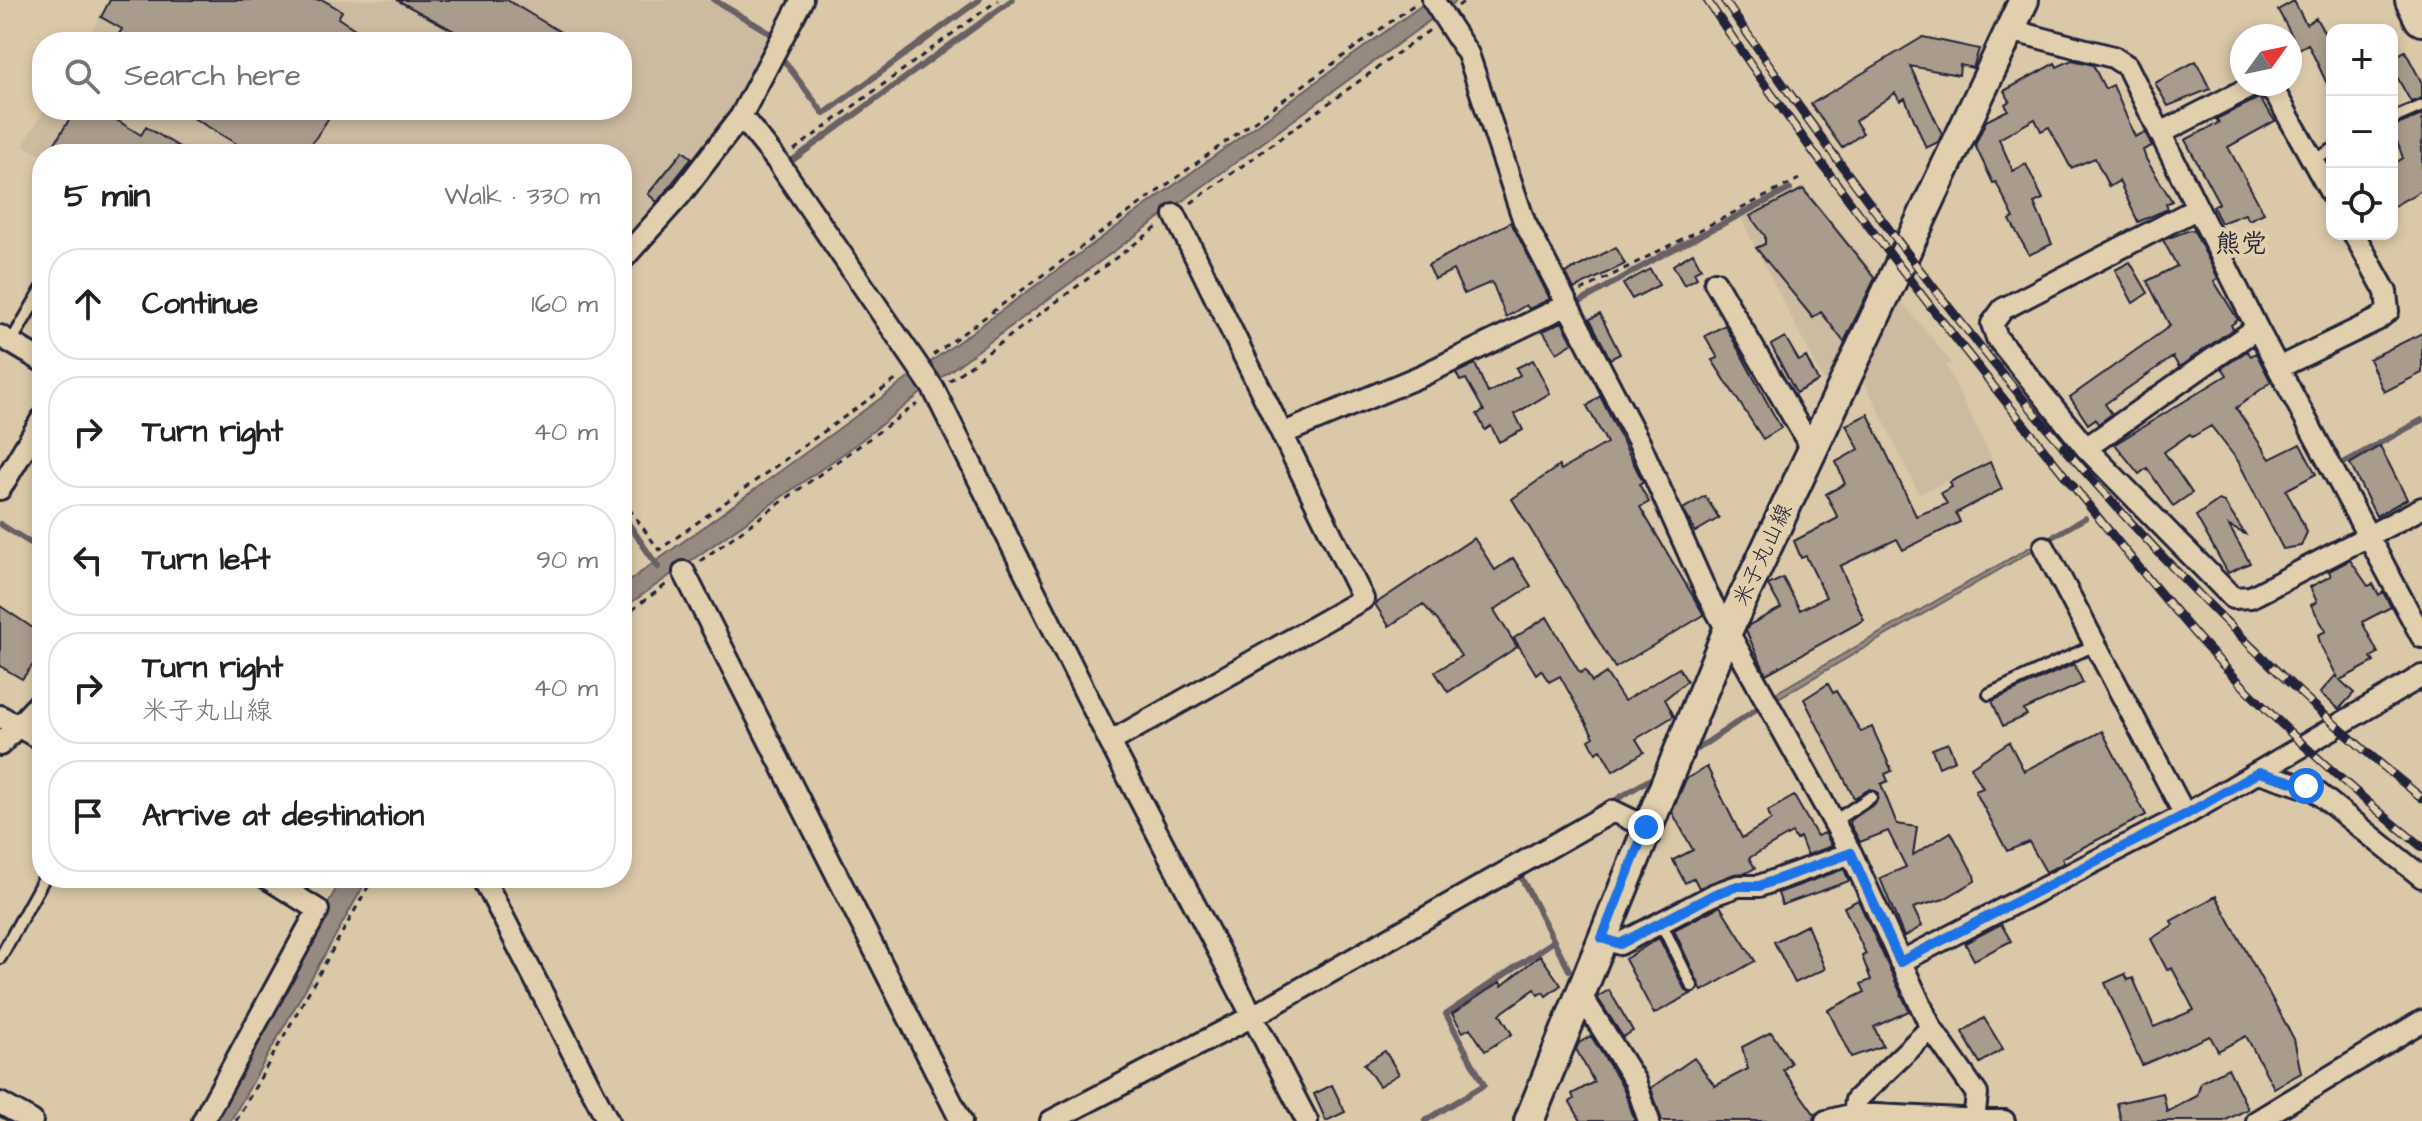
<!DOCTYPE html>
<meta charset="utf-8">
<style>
:root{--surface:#fff;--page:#f6f6f6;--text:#202124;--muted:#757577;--line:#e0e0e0}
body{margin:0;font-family:"Architects Daughter","Klee One",sans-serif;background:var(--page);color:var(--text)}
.controls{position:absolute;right:24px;top:24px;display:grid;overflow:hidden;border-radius:16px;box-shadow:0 4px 12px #0003}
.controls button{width:72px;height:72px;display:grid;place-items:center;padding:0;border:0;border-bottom:2px solid var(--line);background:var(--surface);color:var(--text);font:40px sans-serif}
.compass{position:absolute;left:2230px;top:24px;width:72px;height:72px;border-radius:50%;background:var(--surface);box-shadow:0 4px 12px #0003;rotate:57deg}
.stop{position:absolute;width:24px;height:24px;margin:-18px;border:6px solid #1a73e8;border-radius:50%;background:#fff}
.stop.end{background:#1a73e8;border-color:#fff;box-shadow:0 2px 8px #0008}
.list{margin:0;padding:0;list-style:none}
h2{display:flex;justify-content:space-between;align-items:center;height:104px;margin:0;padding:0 32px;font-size:34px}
h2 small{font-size:26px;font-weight:400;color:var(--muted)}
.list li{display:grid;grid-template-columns:52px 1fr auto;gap:24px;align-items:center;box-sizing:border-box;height:112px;margin:0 16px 16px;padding:0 16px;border:2px solid var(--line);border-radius:32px}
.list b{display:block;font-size:30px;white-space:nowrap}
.list p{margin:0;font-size:26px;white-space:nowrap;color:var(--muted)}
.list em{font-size:26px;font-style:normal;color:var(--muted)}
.icon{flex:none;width:44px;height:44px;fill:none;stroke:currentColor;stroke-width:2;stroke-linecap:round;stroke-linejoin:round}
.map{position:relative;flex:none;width:2422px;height:1121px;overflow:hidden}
.search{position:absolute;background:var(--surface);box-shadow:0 4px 12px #0003;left:32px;top:32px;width:600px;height:88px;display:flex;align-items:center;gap:20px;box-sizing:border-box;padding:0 28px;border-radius:32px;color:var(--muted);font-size:30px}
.panel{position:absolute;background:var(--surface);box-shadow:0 4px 12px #0003;left:32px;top:144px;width:600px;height:744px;border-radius:32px}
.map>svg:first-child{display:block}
.built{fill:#ccbba0}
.water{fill:#968a81;stroke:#686065;stroke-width:2}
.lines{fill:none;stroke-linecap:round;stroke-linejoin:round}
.stream{stroke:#686065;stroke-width:6}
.building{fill:#aa9c8c;stroke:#22223b;stroke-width:2}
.service-casing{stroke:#22223b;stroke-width:16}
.minor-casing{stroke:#22223b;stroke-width:26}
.secondary-casing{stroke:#22223b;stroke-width:34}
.trunk-casing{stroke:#22223b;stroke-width:40}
.path{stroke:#22223b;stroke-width:3;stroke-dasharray:6 6;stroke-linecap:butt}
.service{stroke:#e2cfad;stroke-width:10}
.minor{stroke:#e2cfad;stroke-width:20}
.secondary{stroke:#e2cfad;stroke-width:28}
.trunk{stroke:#e2cfad;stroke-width:34}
.rail-casing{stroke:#22223b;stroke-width:9}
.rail{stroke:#e2cfad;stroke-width:6;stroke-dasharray:18;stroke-linecap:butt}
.route{stroke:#1a73e8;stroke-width:10}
.labels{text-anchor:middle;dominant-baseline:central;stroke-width:8;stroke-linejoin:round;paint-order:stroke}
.street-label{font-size:22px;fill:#22223b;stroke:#e2cfad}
.quarter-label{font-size:26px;font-weight:bold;fill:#22223b;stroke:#e2cfad}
</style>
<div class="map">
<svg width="2422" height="1121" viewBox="0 0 2422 1121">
<rect width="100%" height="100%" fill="#dac8a8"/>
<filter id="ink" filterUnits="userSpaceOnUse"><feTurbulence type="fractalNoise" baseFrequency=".0125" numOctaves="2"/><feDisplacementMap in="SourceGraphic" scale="16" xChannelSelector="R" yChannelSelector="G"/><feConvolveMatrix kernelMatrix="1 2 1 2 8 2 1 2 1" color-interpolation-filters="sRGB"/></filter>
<g filter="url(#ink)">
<path class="built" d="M110,0H710L776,40L742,103L622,254V154L42,156L23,145L44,110H622V42H85Z
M1803,186L1879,278L1826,385L1741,219Z
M1898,297L1951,362L1946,366L1992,459L1919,494L1861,374Z"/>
<path class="water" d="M1429,0H1458L939,379L850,449L622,609V586Z
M2037,543L2040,546L1775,700L1772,695Z
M342,878H368L234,1115L230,1121H208Z"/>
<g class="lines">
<path class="stream" d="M714,0L775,36
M782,58L824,114L979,0
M790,162L1012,0
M1573,306L1664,254L1790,189
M2340,465L2422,420
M622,514L658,567
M0,524L42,550
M2045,541L2085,518
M1687,756L1764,704
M1609,804L1657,775
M1518,871L1569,970
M1425,1121L1484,1085L1446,1014L1554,941"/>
</g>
<path class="building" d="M110,0H323L342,11L338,18L375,42H114L122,29L101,17Z
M397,0H507L577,42H474Z
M2294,1L2306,24L2316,18L2332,47V94L2308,44L2299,49L2278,10Z
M1923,37L1979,49L1973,68L1960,65L1959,75L1910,66L1942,134L1938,142L1926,148L1905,98L1900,101L1895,93L1855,121L1863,133L1842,148L1811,104Z
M2405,51L2422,83V98L2411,102L2392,68V58Z
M2072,60L2093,65L2105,89L2113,85L2135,137L2145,132L2152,146L2143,150L2146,159L2172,201L2166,204L2168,209L2138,222L2119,181L2109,187L2095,158L2071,168L2049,127L2041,131L2035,119L1999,139L2013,171L2026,164L2043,199L2034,203L2052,244L2029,255L2010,220L2014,218L1996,182L1993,183L1975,145L1986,121L2008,110L2005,104L2010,101L2004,91L2055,63L2057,67Z
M2196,61L2210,89L2168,106L2155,83Z
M2259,98L2275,121L2228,147L2264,213L2249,220L2245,214L2221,223L2213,207L2219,203L2185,140L2219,123L2216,119Z
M75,110H100L141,135L146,127L191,154H74L55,143Z
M180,110H334L305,154H242L245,149Z
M2422,115V190L2392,207V165L2403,158L2392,127Z
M683,151L692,158L657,202L648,194Z
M1803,189L1875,278L1844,342L1821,312L1813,318L1756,248L1765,244V236L1750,216Z
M1511,222L1550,299L1529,309L1526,305L1506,317L1492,282L1464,294L1453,270L1435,279L1428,265Z
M2190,230L2194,231L2218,278L2214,281L2238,320L2231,325L2233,329L2179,367L2173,357L2105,404L2112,414L2098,424L2095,419L2088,424L2070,397L2170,326L2147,281L2177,266L2163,240Z
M1616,247L1625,264L1574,289L1566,273Z
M1693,253L1701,268L1694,272L1697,278L1684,285L1673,265Z
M2130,262L2148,293L2133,303L2115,270Z
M1650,269L1659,285L1632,299L1623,284Z
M1600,314L1620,354L1610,359L1590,319Z
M1562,322L1573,343L1557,353L1543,331Z
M1725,325L1781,428L1763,439L1712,360L1718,358L1705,336Z
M2422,333V373L2384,392L2369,359Z
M1785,337L1799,361L1806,357L1818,381L1796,393L1771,345Z
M2247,351L2251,356L2256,353L2271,382L2236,408L2270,459L2300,444L2316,474L2286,490L2307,532L2301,546L2283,549L2238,461L2211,426L2192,437L2190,434L2164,452L2192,493L2173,506L2147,468L2139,474L2115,444L2227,375L2222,368Z
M1533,360L1550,393L1515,414L1523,430L1499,442L1491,426L1485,430L1477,414L1484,411L1466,379L1460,381L1456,373L1475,364L1488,393L1520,375L1516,368Z
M1600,396L1643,482L1639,484L1649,502L1640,507L1704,615L1615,668L1512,499L1559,466L1561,470L1607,443L1587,406Z
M1868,414L1916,516L1947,504L1941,493L1952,487L1950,482L1990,462L2002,489L1956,513L1960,522L1903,550L1897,539L1840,566L1864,620L1766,674L1746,631L1749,625L1781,608L1768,585L1783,578L1800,610L1826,597L1806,556L1801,558L1794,541L1838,518L1826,494L1845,484L1836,462L1859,449L1846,425Z
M2380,446L2407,499L2376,516L2350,464Z
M1705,496L1719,518L1695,532L1683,509Z
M2219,500L2224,502L2245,534L2229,526L2250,563L2228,573L2196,516Z
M1474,538L1495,570L1513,558L1531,586L1494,610L1517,647L1448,692L1435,672L1461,656L1438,621L1423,604L1389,626L1375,604Z
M2350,560L2368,586L2373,584L2379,595L2383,592L2391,607L2362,622L2378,653L2371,657L2374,662L2340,680L2354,693L2339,709L2320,693L2335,676L2338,678L2321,646L2318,635L2326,631L2311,605L2317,602L2310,587L2331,576L2329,571Z
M0,606L42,634V653L22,679L0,666Z
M1547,617L1578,670L1581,673L1585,670L1592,682L1606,673L1624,701L1679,668L1687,681L1665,699L1674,716L1636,739L1644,752L1613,771L1601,750L1596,753L1589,740L1594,737L1560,676L1549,682L1541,670L1536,674L1514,638Z
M2074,664L2083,683L2024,710L2027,715L2003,726L1992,701Z
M1828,684L1833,693L1836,691L1861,732L1872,727L1892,771L1885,774L1888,781L1881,784L1897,824L1917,827L1913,855L1951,832L1974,875L1975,881L1944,899L1913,908L1922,926L1904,937L1880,878L1906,867L1888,831L1860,842L1850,824L1851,820L1876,803L1878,793L1870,789L1854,798L1804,699Z
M2102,731L2146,815L2062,858L2064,863L2046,872L2029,842L2007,851L1975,791L1983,788L1971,767L2009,742L2024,771Z
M1948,743L1955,760L1939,767L1932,749Z
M1707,767L1742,838L1771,820L1768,811L1794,796L1817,836L1825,833L1832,846L1807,855L1800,837L1796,840L1792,833L1749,858L1755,868L1746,873L1734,874L1699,888L1694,878L1685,883L1673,860L1693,850L1672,812L1686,779Z
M1844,869L1849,881L1782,905L1778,893Z
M2216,896L2294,1039L2301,1073L2274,1088L2246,1036L2218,1051L2210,1036L2142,1065L2105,983L2125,974L2128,980L2133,978L2154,1027L2194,1010L2172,968L2167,970L2151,939L2173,925L2171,921Z
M1858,900L1909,1011L1874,1027L1883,1046L1851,1057L1828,1010L1865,992L1861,984L1871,980L1862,956L1866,954L1844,907Z
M1720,906L1755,961L1702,991L1674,930Z
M2001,924L2011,941L1974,960L1965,943Z
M1807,925L1825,969L1795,983L1774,942Z
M1659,938L1685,990L1691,994L1654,1014L1625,959Z
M1540,955L1561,985L1546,996L1543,992L1538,995L1535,989L1500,1014L1512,1034L1485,1051L1470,1028L1463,1032L1452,1014L1500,982L1502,986Z
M1609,990L1633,1031L1623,1037L1597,997Z
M1984,1018L2003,1049L1980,1063L1962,1032Z
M1771,1032L1791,1063L1783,1070L1815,1115L1813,1121H1662L1651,1088L1694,1058L1715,1086L1748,1069L1742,1047Z
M1591,1036L1623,1087L1635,1121H1581L1570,1102L1574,1099L1572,1094L1594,1082L1576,1049L1579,1043Z
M1385,1051L1399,1074L1379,1086L1364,1064Z
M2228,1068L2248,1109L2224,1121H2121L2117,1103L2163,1093L2167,1112L2197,1096L2201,1082Z
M1332,1085L1345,1112L1326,1121L1314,1094Z"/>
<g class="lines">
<g class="service-casing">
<path id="service" d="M2392,119L2422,106
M2312,161L2332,150
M11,342L42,289
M1989,694L2095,645
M1833,822L1871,797
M1661,923L1692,986
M0,958L44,878"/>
</g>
<g class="minor-casing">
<path id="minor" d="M1433,0L1468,54L1524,221L1640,444L1707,594L1851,853L1931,1028L1856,1100L1854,1114
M2010,30L2113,57L2127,66L2257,328L2422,637
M2263,84L2277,96L2332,195
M741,116L778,162L933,388L1110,742L1307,1121
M2161,133L2256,84
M2196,209L2003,309L1992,324L1997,338L2086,448L2233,598L2251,597L2422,508
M622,260L681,194L741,116L802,0
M1715,282L1813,451
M0,336L42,361
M2280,367L2377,320L2388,311L2386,292L2354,234
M1284,433L1423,375L1565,306
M2086,448L2257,328
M0,489L42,419
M2044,547L2185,815
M684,572L961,1121
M0,716L42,740
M1110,742L1363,599L1175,215
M0,745L42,700
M2259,772L2314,790L2422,877
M483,878L608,1121
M1602,938L1620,944L1715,894L1738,886H1759L1851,853
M1900,962L2185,815L2422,676
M1578,1001L1588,1006L1635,1081L1649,1121
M1931,1028L1977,1094L1974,1121
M0,1103L32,1121
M203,1121L318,910L267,878
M1051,1121L1253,1016L1613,811L1646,827
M1826,1121L1854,1114L2004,1121
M2257,1121L2422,1021"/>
</g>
<g class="secondary-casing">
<path id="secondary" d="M1529,1121L1727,632L2024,0"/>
</g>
<g class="trunk-casing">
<path id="trunk" d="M2413,0L2422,18"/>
</g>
<path class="path" d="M1458,6L1466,0
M794,150L998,0
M1191,203L1431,29
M1581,291L1799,179
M933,355L1415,4
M949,381L1159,226
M622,499L659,550L900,377
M700,561L917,404
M622,617L667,584
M236,1121L373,878"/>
<use href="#service" class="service"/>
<use href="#minor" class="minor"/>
<use href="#secondary" class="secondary"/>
<use href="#trunk" class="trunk"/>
<g class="rail-casing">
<path id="rail" d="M1707,0C1802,143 1907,278 2014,412C2076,489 2136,567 2201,641C2268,716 2344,784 2422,847
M1724,0C1926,292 2144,574 2422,798"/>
</g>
<use href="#rail" class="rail"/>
</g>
</g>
<g class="lines" filter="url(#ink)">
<path class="route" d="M1646,827L1602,938L1620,944L1715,894L1738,886H1759L1851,853L1900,962L2185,815L2259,772L2306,786"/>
</g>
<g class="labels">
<g class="street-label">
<text transform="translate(1763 555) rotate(-65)">米子丸山線</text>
</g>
<g class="quarter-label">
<text x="2241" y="244">熊党</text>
</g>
</g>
</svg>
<div class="controls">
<button>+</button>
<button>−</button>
<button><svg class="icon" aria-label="locate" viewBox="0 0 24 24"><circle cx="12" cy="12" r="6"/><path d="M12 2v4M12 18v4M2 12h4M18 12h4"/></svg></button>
</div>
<svg class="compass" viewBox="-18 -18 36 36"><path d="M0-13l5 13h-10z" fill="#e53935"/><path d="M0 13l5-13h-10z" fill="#757577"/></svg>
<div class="stop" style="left:2306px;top:786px"></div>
<div class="stop end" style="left:1646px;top:827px"></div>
<div class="search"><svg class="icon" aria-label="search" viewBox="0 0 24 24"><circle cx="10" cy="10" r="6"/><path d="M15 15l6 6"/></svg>Search here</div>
<section class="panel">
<h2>5 min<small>Walk · 330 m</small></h2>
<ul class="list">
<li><svg class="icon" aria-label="ahead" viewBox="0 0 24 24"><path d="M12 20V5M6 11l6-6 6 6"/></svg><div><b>Continue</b></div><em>160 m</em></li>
<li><svg class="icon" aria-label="right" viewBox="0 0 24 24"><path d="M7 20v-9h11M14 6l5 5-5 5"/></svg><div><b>Turn right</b></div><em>40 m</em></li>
<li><svg class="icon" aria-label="left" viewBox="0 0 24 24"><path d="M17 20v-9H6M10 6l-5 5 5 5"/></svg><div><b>Turn left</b></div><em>90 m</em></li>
<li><svg class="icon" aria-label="right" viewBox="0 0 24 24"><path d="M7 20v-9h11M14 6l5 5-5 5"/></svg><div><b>Turn right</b><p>米子丸山線</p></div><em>40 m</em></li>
<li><svg class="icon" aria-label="arrive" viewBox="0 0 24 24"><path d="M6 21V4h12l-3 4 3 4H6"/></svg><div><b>Arrive at destination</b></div></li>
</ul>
</section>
</div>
